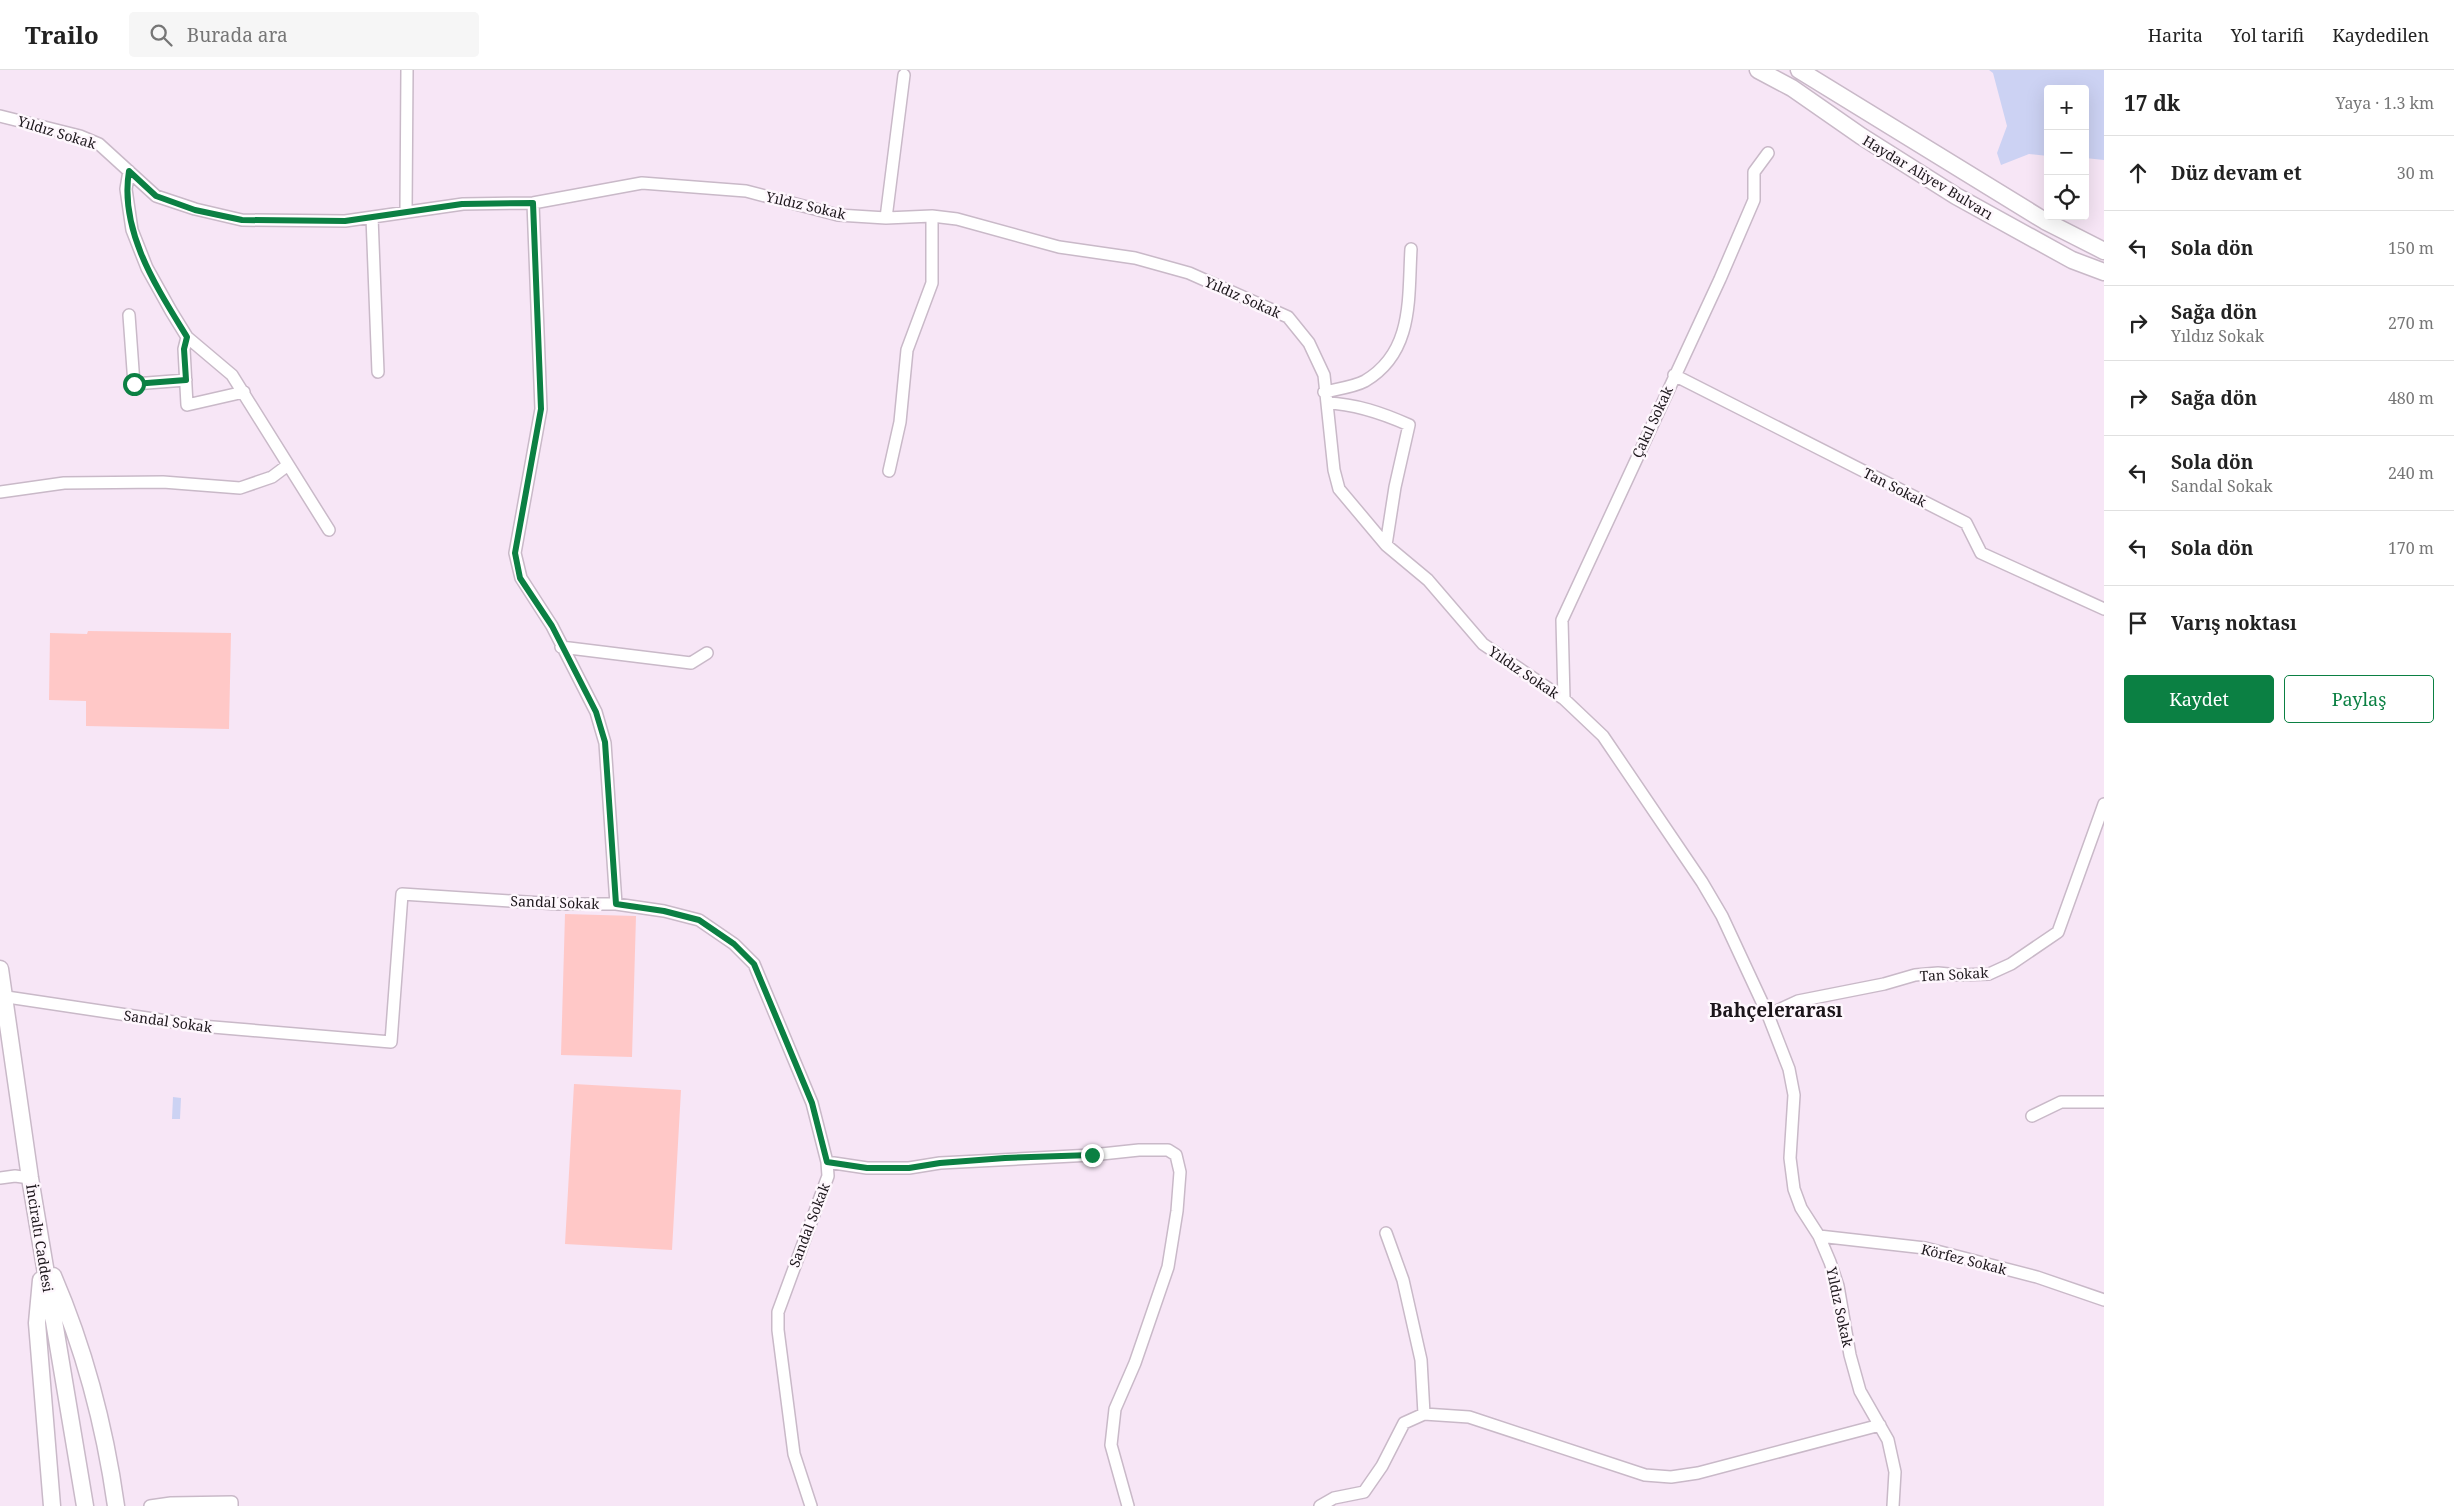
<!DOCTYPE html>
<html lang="tr">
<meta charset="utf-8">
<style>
:root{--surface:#fff;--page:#f6f6f6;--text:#222;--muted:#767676;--line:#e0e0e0;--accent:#0b8043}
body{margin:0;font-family:"Noto Serif",serif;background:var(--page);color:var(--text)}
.controls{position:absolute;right:15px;top:15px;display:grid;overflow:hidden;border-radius:5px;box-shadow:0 5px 20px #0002}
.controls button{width:45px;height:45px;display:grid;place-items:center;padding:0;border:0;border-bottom:1px solid var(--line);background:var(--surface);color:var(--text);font:25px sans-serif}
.stop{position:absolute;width:15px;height:15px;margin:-11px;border:4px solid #0b8043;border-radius:50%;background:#fff}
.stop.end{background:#0b8043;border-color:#fff;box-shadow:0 1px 5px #0008}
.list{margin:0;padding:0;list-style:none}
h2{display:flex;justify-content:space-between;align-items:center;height:65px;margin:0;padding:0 20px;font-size:21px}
h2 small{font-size:16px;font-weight:400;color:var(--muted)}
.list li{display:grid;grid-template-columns:32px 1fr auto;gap:15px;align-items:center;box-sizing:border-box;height:75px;padding:0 20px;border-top:1px solid var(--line)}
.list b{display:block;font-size:19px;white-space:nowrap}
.list p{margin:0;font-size:16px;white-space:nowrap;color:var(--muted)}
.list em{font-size:16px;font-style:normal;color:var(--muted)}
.actions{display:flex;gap:10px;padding:15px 20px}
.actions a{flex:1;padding:11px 0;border:1px solid var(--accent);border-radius:5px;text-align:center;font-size:18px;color:var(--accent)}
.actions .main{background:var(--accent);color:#fff}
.icon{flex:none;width:28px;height:28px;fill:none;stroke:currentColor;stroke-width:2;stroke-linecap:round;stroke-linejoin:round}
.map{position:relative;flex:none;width:2104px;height:1436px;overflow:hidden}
header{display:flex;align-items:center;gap:30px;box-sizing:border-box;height:70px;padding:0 25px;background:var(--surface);border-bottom:1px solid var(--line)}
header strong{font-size:24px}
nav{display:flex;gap:28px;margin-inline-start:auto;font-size:18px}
.search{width:350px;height:45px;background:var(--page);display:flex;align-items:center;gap:12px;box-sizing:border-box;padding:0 18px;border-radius:5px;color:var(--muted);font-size:19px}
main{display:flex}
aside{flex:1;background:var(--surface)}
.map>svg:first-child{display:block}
.green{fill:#ffc8c7}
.water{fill:#ccd2f3}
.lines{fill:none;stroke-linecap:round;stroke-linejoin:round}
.minor-casing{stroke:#c9b9c8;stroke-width:14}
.secondary-casing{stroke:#c9b9c8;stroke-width:19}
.minor{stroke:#fff;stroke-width:11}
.secondary{stroke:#fff;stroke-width:16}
.route{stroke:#0b8043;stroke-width:6}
.labels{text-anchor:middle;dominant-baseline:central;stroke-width:5;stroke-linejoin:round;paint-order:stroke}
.street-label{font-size:14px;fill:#1c161b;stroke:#fef7fd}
.district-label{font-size:19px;font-weight:bold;fill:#1c161b;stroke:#fef7fd}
</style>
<header>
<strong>Trailo</strong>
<div class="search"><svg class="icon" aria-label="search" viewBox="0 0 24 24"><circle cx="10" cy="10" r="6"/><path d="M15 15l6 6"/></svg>Burada ara</div>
<nav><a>Harita</a><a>Yol tarifi</a><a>Kaydedilen</a></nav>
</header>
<main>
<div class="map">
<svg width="2104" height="1436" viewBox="0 0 2104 1436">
<rect width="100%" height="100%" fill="#f7e6f6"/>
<path class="green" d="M88,561L231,563L229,659L86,656V631L49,630L50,563L87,564Z
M565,844L636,846L632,987L561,985Z
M574,1014L681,1020L672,1180L565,1174Z"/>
<path class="water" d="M1989,0H2104V90L2085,88V19H2048V86L2029,84L2001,95L1997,83L2007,56L1993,3Z
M173,1027L181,1028L180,1049H172Z"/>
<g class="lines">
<g class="minor-casing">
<path id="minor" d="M0,46L80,66L99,74L156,126L195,139L242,150L345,151L463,134L533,133L642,113L746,121L838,145L886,148L932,146L957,149L1059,177L1135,188L1189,203L1288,247L1309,273L1324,305L1334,400L1339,419L1386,475L1428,510L1483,574L1564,629L1603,666L1702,812L1722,846L1768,945L1789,999L1794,1025L1790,1088L1794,1119L1801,1138L1819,1166L1830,1192L1838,1216L1850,1285L1860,1321L1888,1370L1895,1402L1893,1436
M129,101L126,119L132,160L147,198L171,241L187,267L232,305L329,460
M533,133L541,339L515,483L521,508L552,556L596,642L605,673L616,834
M406,141L407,0
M372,147L378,302
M886,148L904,5
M129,245L134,314L186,310
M187,267L184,279L187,335L244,322
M1674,305L1966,453L1981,483L2104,539
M1324,322C1337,319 1354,317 1365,311C1414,282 1408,228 1411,179
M1327,333C1356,334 1382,343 1409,355L1395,417L1386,475
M889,401L900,352L907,280L932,213V146
M0,422L64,413L163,412L240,418L272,407L288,395
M561,577L691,593L707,583
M1564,629L1562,550L1720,209L1754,130V102L1768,83
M0,926L201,956L391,972L402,824L558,834H616L664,841L699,850L734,874L754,894L812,1033L827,1092L828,1106L778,1242V1260L794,1384L811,1436
M1768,945L1798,931L1884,914L1915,905L1938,903L1959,905L1989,904L2011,894L2058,862L2104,734
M2032,1046L2061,1032H2104
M827,1092L867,1098H909L940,1093L1092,1085L1139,1080H1168L1176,1085L1180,1102L1177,1141L1168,1197L1135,1293L1115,1339L1111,1375L1128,1436
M0,1108L15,1106L30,1108
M1386,1163L1403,1210L1421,1290L1424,1344
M1819,1166L1925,1178L2037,1207L2104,1230
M150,1436L171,1433L232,1432V1436
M1320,1436L1334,1428L1364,1422L1382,1396L1404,1353L1424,1344L1469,1347L1645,1405L1671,1407L1698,1403L1880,1355"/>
</g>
<g class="secondary-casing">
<path id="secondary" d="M1758,0L1792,18L1861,66L1956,126L2072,190L2104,202
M1799,0L2045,151L2104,181
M0,899L30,1108L85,1436
M53,1206C84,1278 105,1358 116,1436
M41,1210L37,1253L52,1436"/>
</g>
<use href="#minor" class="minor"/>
<use href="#secondary" class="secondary"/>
</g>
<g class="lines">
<path class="route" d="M134,314L186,310L184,279L187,267C157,218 119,161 129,101L156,126L195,140L242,150L345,151L462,134L533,133L541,339L515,483L520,508L552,556L596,642L605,672L616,834L664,841L699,850L734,874L754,894L812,1033L827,1092L867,1098H909L940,1093L1005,1088L1092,1085"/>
</g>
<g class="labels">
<g class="street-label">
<text transform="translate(57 62) rotate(17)">Yıldız Sokak</text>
<text transform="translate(1928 107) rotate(31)">Haydar Aliyev Bulvarı</text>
<text transform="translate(806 135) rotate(13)">Yıldız Sokak</text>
<text transform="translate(1243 227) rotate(24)">Yıldız Sokak</text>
<text transform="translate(1652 352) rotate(-65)">Çakıl Sokak</text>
<text transform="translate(1895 417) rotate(27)">Tan Sokak</text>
<text transform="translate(1524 602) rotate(34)">Yıldız Sokak</text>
<text transform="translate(555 832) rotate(2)">Sandal Sokak</text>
<text transform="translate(1954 904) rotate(-3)">Tan Sokak</text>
<text transform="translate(168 951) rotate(8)">Sandal Sokak</text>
<text transform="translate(809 1155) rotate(-69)">Sandal Sokak</text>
<text transform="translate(40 1168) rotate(81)">İnciraltı Caddesi</text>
<text transform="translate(1964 1189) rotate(14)">Körfez Sokak</text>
<text transform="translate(1840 1237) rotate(78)">Yıldız Sokak</text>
</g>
<g class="district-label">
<text x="1776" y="940">Bahçelerarası</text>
</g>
</g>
</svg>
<div class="controls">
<button>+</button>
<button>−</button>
<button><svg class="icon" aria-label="locate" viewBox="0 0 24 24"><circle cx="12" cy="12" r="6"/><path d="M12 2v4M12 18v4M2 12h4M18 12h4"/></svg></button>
</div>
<div class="stop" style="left:134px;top:314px"></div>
<div class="stop end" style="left:1092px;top:1085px"></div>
</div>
<aside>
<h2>17 dk<small>Yaya · 1.3 km</small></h2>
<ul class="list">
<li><svg class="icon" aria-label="ahead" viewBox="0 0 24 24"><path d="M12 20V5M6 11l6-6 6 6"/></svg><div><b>Düz devam et</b></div><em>30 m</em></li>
<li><svg class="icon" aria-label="left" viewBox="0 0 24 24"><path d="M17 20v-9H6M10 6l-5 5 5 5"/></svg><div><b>Sola dön</b></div><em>150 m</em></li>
<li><svg class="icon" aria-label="right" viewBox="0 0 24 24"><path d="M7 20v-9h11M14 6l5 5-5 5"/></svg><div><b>Sağa dön</b><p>Yıldız Sokak</p></div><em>270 m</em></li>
<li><svg class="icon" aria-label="right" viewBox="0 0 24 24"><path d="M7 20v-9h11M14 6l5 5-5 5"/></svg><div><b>Sağa dön</b></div><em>480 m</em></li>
<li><svg class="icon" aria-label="left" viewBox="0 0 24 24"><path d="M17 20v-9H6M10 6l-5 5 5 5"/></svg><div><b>Sola dön</b><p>Sandal Sokak</p></div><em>240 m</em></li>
<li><svg class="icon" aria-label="left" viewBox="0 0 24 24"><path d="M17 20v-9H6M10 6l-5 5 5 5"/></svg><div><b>Sola dön</b></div><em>170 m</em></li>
<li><svg class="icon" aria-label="arrive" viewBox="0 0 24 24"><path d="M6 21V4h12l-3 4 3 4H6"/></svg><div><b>Varış noktası</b></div></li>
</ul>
<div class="actions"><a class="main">Kaydet</a><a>Paylaş</a></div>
</aside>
</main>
